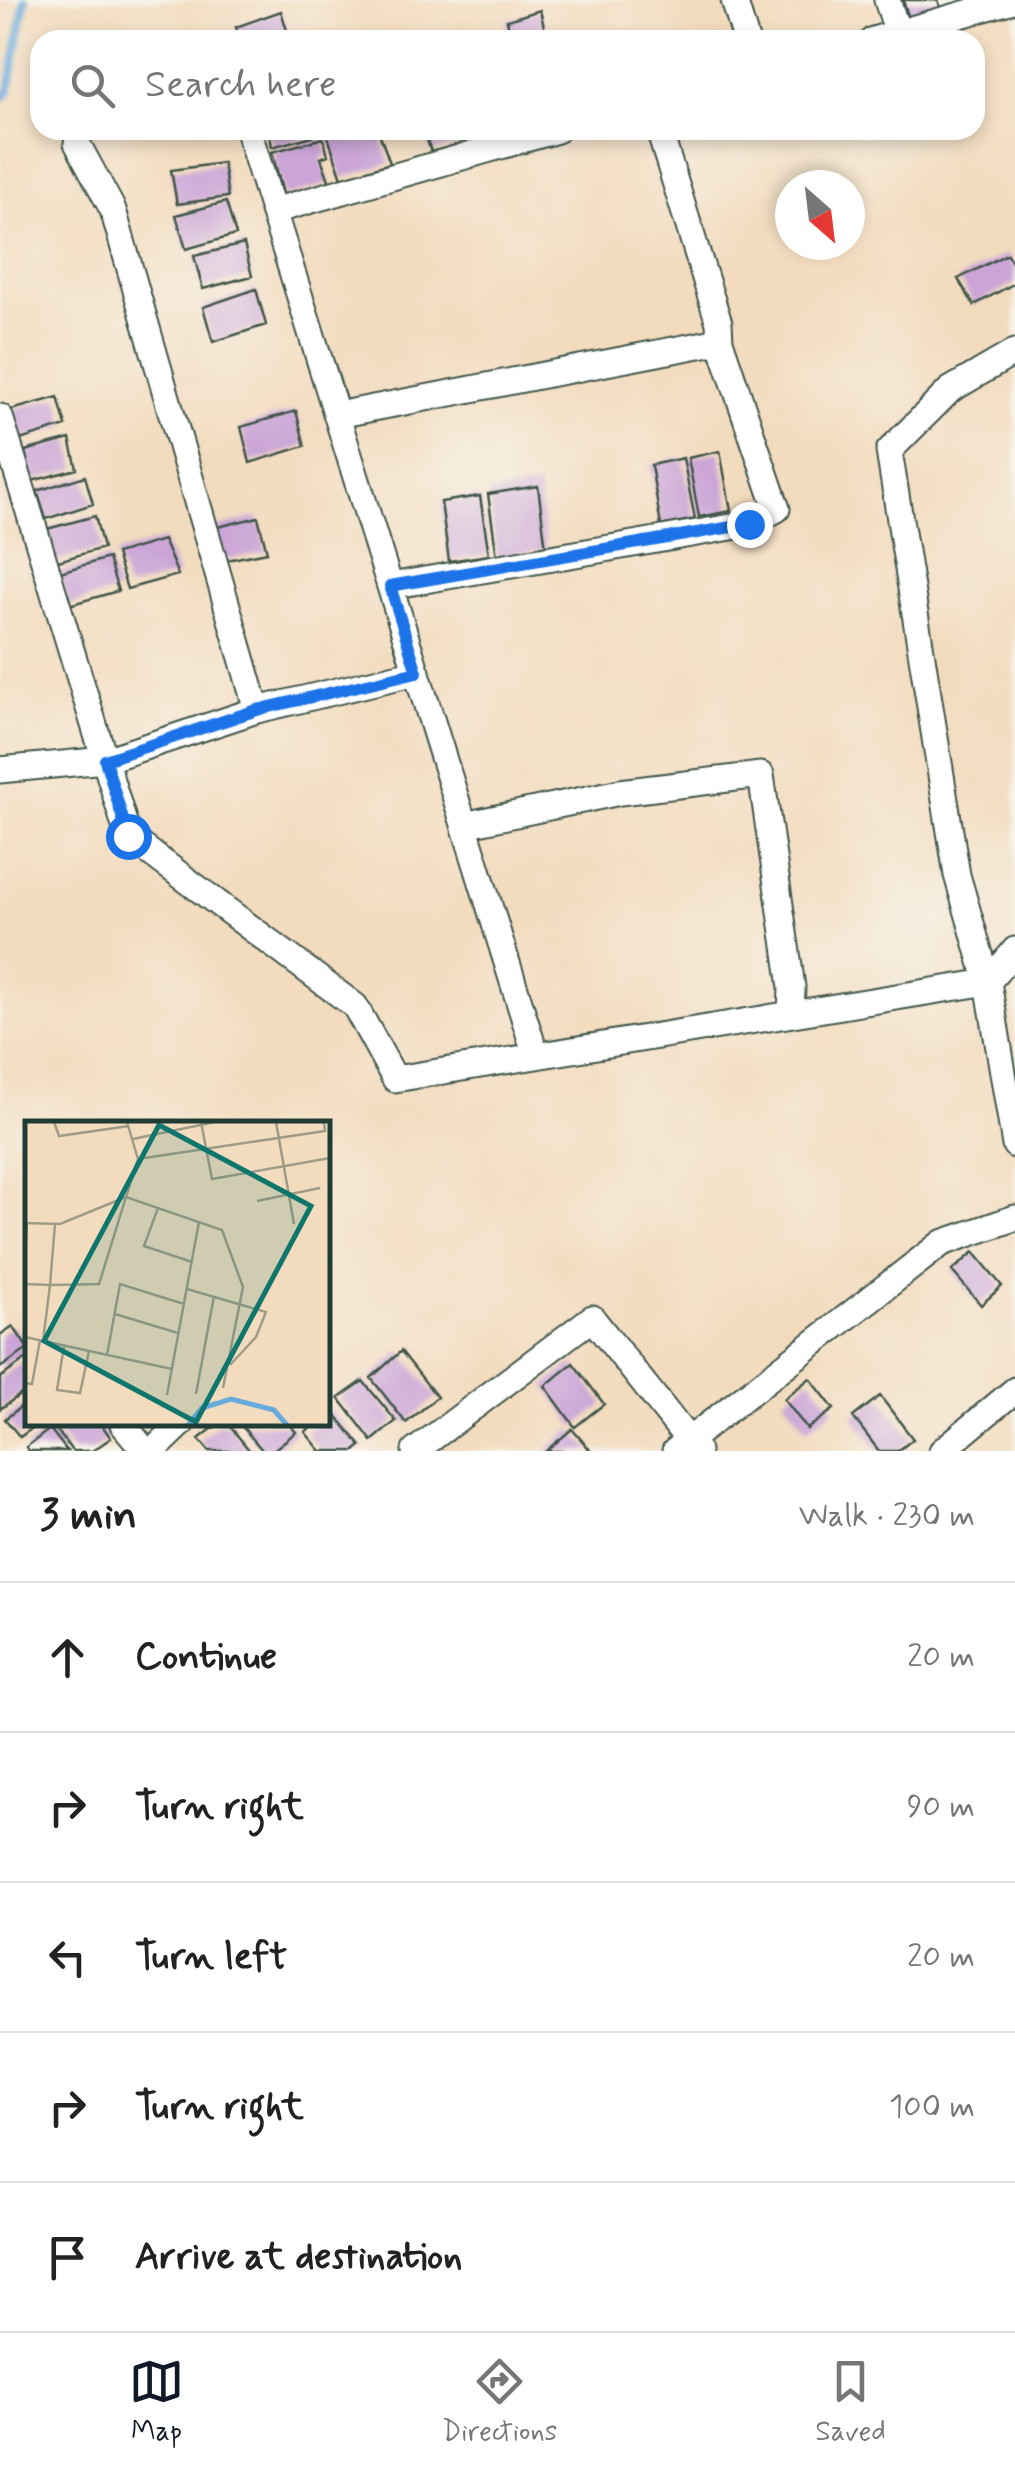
<!DOCTYPE html>
<meta charset="utf-8">
<style>
:root{--surface:#fff;--page:#f6f6f6;--text:#222;--muted:#767676;--line:#e0e0e0;--accent:#111827}
body{margin:0;font-family:Mynerve,sans-serif;background:var(--page);color:var(--text)}
.compass{position:absolute;left:775px;top:170px;width:90px;height:90px;border-radius:50%;background:var(--surface);box-shadow:0 5px 15px #0003;rotate:152deg}
.stop{position:absolute;width:30px;height:30px;margin:-22px;border:8px solid #1a73e8;border-radius:50%;background:#fff}
.stop.end{background:#1a73e8;border-color:#fff;box-shadow:0 2px 10px #0008}
.list{margin:0;padding:0;list-style:none}
h2{display:flex;justify-content:space-between;align-items:center;height:130px;margin:0;padding:0 40px;font-size:42px}
h2 small{font-size:32px;font-weight:400;color:var(--muted)}
.list li{display:grid;grid-template-columns:65px 1fr auto;gap:30px;align-items:center;box-sizing:border-box;height:150px;padding:0 40px;border-top:2px solid var(--line)}
.list b{display:block;font-size:38px;white-space:nowrap}
.list em{font-size:32px;font-style:normal;color:var(--muted)}
.icon{flex:none;width:55px;height:55px;fill:none;stroke:currentColor;stroke-width:2;stroke-linecap:round;stroke-linejoin:round}
.map{position:relative;flex:none;width:1015px;height:1451px;overflow:hidden}
.search{position:absolute;background:var(--surface);box-shadow:0 5px 15px #0003;left:30px;right:30px;top:30px;height:110px;display:flex;align-items:center;gap:25px;box-sizing:border-box;padding:0 35px;border-radius:30px;color:var(--muted);font-size:38px}
.sheet{height:880px;background:var(--surface)}
nav{display:flex;justify-content:space-around;align-items:center;box-sizing:border-box;height:140px;border-top:2px solid var(--line);background:var(--surface);font-size:28px;color:var(--muted)}
nav a{display:grid;justify-items:center;gap:5px}
nav .on{color:var(--accent)}
.map>svg:first-child{display:block}
.lines{fill:none;stroke-linecap:round;stroke-linejoin:round}
.stream{stroke:#67abdd;stroke-width:8}
.building{fill:#cba5d7}
.minor-casing{stroke:#3f5549;stroke-width:29}
.minor{stroke:#fff;stroke-width:25}
.route{stroke:#1a73e8;stroke-width:12}
.inset-river{fill:none;stroke:#67abdd;stroke-width:5}
.inset-road{fill:none;stroke:#9e9c87;stroke-width:2.5}
.view{fill:#0f766e;fill-opacity:0.15;stroke:#0f766e;stroke-width:5}
.inset-edge{fill:none;stroke:#1f3d34;stroke-width:5}
</style>
<div class="map">
<svg width="1015" height="1451" viewBox="0 0 1015 1451">
<rect width="100%" height="100%" fill="#f7f3e8"/>
<filter id="ink" filterUnits="userSpaceOnUse"><feTurbulence type="fractalNoise" baseFrequency=".01" numOctaves="2"/><feDisplacementMap in="SourceGraphic" scale="20" xChannelSelector="R" yChannelSelector="G"/><feConvolveMatrix kernelMatrix="1 2 1 2 8 2 1 2 1" color-interpolation-filters="sRGB"/></filter>
<filter id="wash" filterUnits="userSpaceOnUse"><feTurbulence type="fractalNoise" baseFrequency=".0048" numOctaves="4" result="noise"/><feDisplacementMap in="SourceGraphic" scale="40" xChannelSelector="R" yChannelSelector="G"/><feGaussianBlur stdDeviation="2.25" result="paint"/><feColorMatrix in="noise" values="0 0 0 0 0 0 0 0 0 0 0 0 0 0 0 0 0 1.4 0 .05"/><feComposite in="paint" operator="in"/></filter>
<g filter="url(#wash)">
<rect width="100%" height="100%" fill="#f3dbbe"/>
<g class="lines">
<path class="stream" d="M0,100L9,91L25,0"/>
</g>
<g id="blocks">
<path class="building" d="M903,0H938L941,10L909,19Z
M540,10L547,40H498L497,37L510,34L507,20Z
M281,11L290,40H240L236,27Z
M269,130H319L320,134L272,147Z
M338,130H378L390,163L342,178L327,134Z
M424,130H470L472,141L431,152Z
M323,138L328,155L321,158L330,183L284,197L272,152Z
M223,163L228,197L177,204L171,170Z
M226,202L236,235L186,249L176,215Z
M244,244L252,276L203,289L194,256Z
M1007,254L1015,268V283L974,305L958,279Z
M256,289L266,325L213,342L203,307Z
M58,397L66,426L20,440L11,410Z
M296,411L305,446L250,463L241,427Z
M70,439L77,469L32,481L25,451Z
M720,451L731,511L699,517L688,458Z
M683,458L695,519L661,526L651,465Z
M85,476L93,504L46,519L37,491Z
M538,486L546,549L497,557L488,494Z
M480,496L489,555L449,561L441,502Z
M95,516L103,548L55,562L47,529Z
M258,517L267,552L222,561L214,528Z
M163,540L178,575L127,589L116,554Z
M108,558L118,591L69,605L60,572Z
M974,1252L1002,1286L981,1305L952,1271Z
M13,1326L28,1349L0,1368V1335Z
M401,1351L437,1397L406,1423L371,1378Z
M28,1358V1389L0,1409V1378Z
M573,1363L604,1404L575,1427L545,1386Z
M810,1378L834,1409L807,1429L784,1399Z
M363,1381L396,1421L372,1441L339,1398Z
M880,1396L913,1439L898,1451H879L853,1417Z
M28,1401V1424H38L20,1437L5,1419Z
M331,1409L361,1446L355,1451H321L305,1432L315,1424H328V1412Z
M55,1424H101L111,1438L92,1451H72L53,1425Z
M218,1424H228L250,1451H209L199,1439Z
M240,1424H289L296,1432L272,1451H263Z
M50,1429L67,1451H28L26,1447Z
M572,1429L591,1451H546Z"/>
</g>
</g>
<g filter="url(#ink)">
<use href="#blocks" fill-opacity="0" stroke="#3f5549" stroke-width="2.5"/>
<g class="lines">
<g class="minor-casing">
<path id="minor" d="M734,0L746,40
M887,0L898,33
M873,40L1013,0
M248,130L536,1056
M77,143L113,210L257,710
M273,211L557,130
M337,415L720,341
M0,417L128,836L355,1006L395,1079L988,982L957,875L889,451L950,390L1015,352
M390,586L749,524L777,509L720,341L719,323L659,130
M0,770L105,760L257,710L417,672
M464,825L620,792L761,775L792,987L791,1014
M1015,950L988,982L1015,1145
M123,1424L145,1451
M153,1451L181,1424
M415,1451L592,1318L697,1451
M675,1451L942,1243L1015,1218
M942,1451L1015,1390"/>
</g>
<use href="#minor" class="minor"/>
</g>
</g>
<g class="lines" filter="url(#ink)">
<path class="route" d="M128,836L105,760L257,710L417,672L390,586L749,524"/>
</g>
<g transform="translate(25 1121)">
<rect width="305" height="305" fill="#f3dbbe"/>
<path class="inset-river" d="M163,304L177,287L206,278L249,289L262,304"/>
<path class="inset-road" d="M29,1L34,15L104,5M176,1L187,58L305,37M251,1L269,103M108,18L190,1M113,38L300,10L299,1M232,80L295,67M133,87L119,125L167,141M0,102L35,103L101,76L113,38L102,1M0,135L2,102M0,163L25,164L30,103M162,168L241,191L231,216L205,244M90,193L153,212M0,216L147,248M18,220L25,164L74,163L101,76L197,109L218,166L198,267M39,225L32,269L55,272L64,230M82,234L95,163L159,183M0,262L7,263L15,219M171,273L189,175M142,274L174,101"/>
<path class="view" d="M134,4L286,85L171,301L19,220Z"/>
<rect width="305" height="305" class="inset-edge"/>
</g>
</svg>
<svg class="compass" viewBox="-18 -18 36 36"><path d="M0-13l5 13h-10z" fill="#e53935"/><path d="M0 13l5-13h-10z" fill="#767676"/></svg>
<div class="stop" style="left:128px;top:836px"></div>
<div class="stop end" style="left:749px;top:524px"></div>
<div class="search"><svg class="icon" aria-label="search" viewBox="0 0 24 24"><circle cx="10" cy="10" r="6"/><path d="M15 15l6 6"/></svg>Search here</div>
</div>
<section class="sheet">
<h2>3 min<small>Walk · 230 m</small></h2>
<ul class="list">
<li><svg class="icon" aria-label="ahead" viewBox="0 0 24 24"><path d="M12 20V5M6 11l6-6 6 6"/></svg><div><b>Continue</b></div><em>20 m</em></li>
<li><svg class="icon" aria-label="right" viewBox="0 0 24 24"><path d="M7 20v-9h11M14 6l5 5-5 5"/></svg><div><b>Turn right</b></div><em>90 m</em></li>
<li><svg class="icon" aria-label="left" viewBox="0 0 24 24"><path d="M17 20v-9H6M10 6l-5 5 5 5"/></svg><div><b>Turn left</b></div><em>20 m</em></li>
<li><svg class="icon" aria-label="right" viewBox="0 0 24 24"><path d="M7 20v-9h11M14 6l5 5-5 5"/></svg><div><b>Turn right</b></div><em>100 m</em></li>
<li><svg class="icon" aria-label="arrive" viewBox="0 0 24 24"><path d="M6 21V4h12l-3 4 3 4H6"/></svg><div><b>Arrive at destination</b></div></li>
</ul>
</section>
<nav>
<a class="on"><svg class="icon" aria-label="map" viewBox="0 0 24 24"><path d="M3 6l6-2 6 2 6-2v14l-6 2-6-2-6 2zM9 4v14M15 6v14"/></svg>Map</a>
<a><svg class="icon" aria-label="directions" viewBox="0 0 24 24"><path d="M12 3l9 9-9 9-9-9zM9 14v-3h6M13 9l2 2-2 2"/></svg>Directions</a>
<a><svg class="icon" aria-label="saved" viewBox="0 0 24 24"><path d="M7 4h10v16l-5-4-5 4z"/></svg>Saved</a>
</nav>
